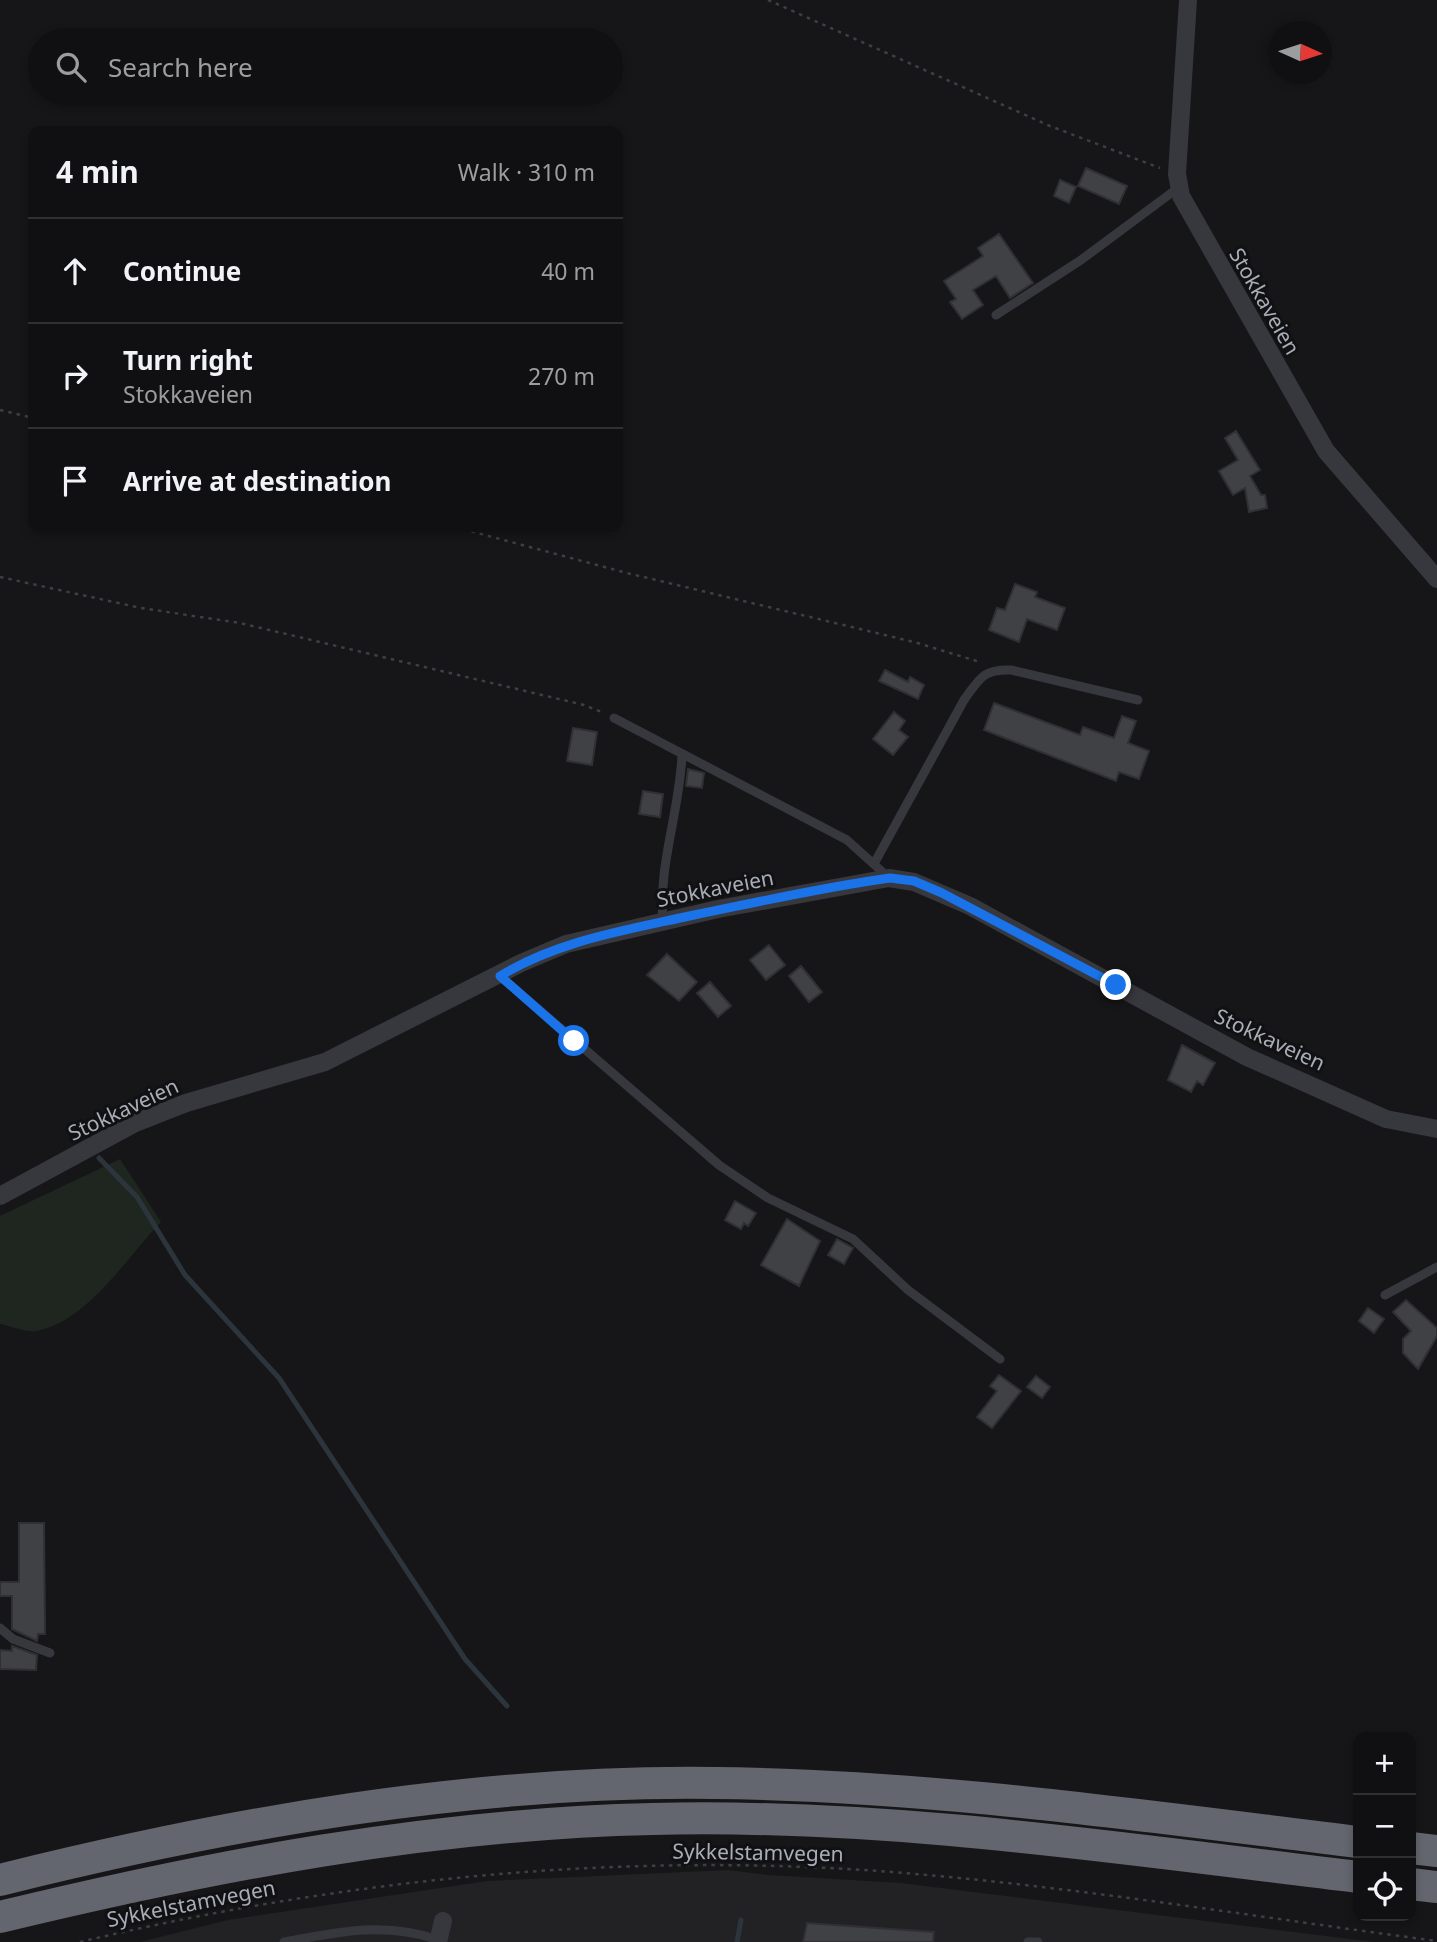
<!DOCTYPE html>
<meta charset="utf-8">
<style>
:root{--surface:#101012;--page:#1e1e20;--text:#f1f3f6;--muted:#9c9d9f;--line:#303032}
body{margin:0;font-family:"Noto Sans",sans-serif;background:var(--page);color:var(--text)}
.controls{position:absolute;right:21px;bottom:21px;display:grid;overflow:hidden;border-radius:14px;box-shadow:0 4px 10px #0003}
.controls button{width:63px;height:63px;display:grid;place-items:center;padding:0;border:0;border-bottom:2px solid var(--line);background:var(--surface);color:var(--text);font:35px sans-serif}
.compass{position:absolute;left:1269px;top:21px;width:63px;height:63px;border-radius:50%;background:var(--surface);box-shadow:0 4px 10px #0003;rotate:93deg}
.stop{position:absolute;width:21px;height:21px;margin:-16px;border:5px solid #1a73e8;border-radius:50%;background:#fff}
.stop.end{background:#1a73e8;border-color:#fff;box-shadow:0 2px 7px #0008}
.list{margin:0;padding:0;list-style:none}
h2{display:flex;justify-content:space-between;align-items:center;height:91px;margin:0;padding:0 28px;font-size:30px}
h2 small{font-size:23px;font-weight:400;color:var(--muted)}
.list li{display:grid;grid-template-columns:46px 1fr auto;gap:21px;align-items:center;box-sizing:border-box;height:105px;padding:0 28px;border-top:2px solid var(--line)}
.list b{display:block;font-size:26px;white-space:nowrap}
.list p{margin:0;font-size:23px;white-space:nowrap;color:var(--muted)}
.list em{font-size:23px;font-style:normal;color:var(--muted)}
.icon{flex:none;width:38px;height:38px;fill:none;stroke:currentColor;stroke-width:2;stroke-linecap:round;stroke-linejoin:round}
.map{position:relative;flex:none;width:1437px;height:1942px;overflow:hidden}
.search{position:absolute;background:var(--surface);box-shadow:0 4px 10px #0003;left:28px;top:28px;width:595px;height:77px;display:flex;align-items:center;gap:18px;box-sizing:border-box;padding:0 24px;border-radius:38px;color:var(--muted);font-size:26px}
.panel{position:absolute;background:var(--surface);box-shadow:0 4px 10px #0003;left:28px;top:126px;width:595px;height:406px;border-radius:14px}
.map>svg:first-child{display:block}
.built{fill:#222225}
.green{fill:#1e261f}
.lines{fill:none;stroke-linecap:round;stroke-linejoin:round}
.stream{stroke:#2c353c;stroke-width:5}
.building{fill:#404145;stroke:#303034;stroke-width:2}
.path{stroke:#3d3f44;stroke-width:2.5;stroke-dasharray:3.5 5;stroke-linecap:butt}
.service{stroke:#37383d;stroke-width:9}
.minor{stroke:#37383d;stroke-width:18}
.motorway{stroke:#63666e;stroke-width:32}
.route{stroke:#1a73e8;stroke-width:9}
.labels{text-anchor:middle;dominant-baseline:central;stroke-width:6;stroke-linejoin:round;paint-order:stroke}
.street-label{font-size:21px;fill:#a8adb8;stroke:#111113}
</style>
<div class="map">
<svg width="1437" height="1942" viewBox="0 0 1437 1942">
<rect width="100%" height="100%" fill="#161618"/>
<path class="built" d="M729,1870L768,1875L901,1883L1374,1942H140L228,1920L487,1881Z"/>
<path class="green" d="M120,1159L161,1222C126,1258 89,1320 37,1331C26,1333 11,1326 0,1324V1216Z"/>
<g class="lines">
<path class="stream" d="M99,1158L137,1197L185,1275L279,1378L465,1659L507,1706
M737,1942L741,1920"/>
</g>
<path class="building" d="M1086,168L1127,186L1119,204L1078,186Z
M1060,180L1076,187L1069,203L1054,196Z
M999,234L1033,283L1010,298L996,276L973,290L983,305L962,319L950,302L956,299L944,281L983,256L978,248Z
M1236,431L1260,470L1250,476L1261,495H1265L1267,508L1249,512L1245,488L1233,495L1219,471L1238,460L1225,438Z
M1015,584L1037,592L1035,597L1065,608L1057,630L1027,619L1019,642L989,630L997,608L1005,610Z
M885,670L908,682L910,677L924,685L918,699L879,681Z
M994,703L1080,735L1083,727L1114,738L1122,716L1136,721L1128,743L1149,751L1139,779L1119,772L1116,781L984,730Z
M894,712L905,721L899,730L908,737L893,755L873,739Z
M573,728L597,732L592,765L567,761Z
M688,769L704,773L702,788L686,786Z
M643,791L663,794L660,817L639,814Z
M769,945L785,965L766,980L750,960Z
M667,954L697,982L679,1001L647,975Z
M801,966L822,992L809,1002L789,976Z
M710,982L731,1006L718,1017L697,993Z
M1182,1045L1215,1063L1203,1085L1197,1081L1191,1092L1168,1080Z
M735,1201L756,1213L748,1226L744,1223L741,1229L725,1220Z
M787,1219L820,1241L799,1286L761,1265Z
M837,1239L853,1248L844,1264L828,1255Z
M1406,1300L1437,1328V1336L1418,1369L1403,1353V1339L1411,1331L1393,1312Z
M1368,1308L1384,1319L1374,1333L1359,1321Z
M999,1375L1021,1391L992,1428L977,1417L997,1391L990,1386Z
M1036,1376L1050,1387L1042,1398L1027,1387Z
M19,1523H44L45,1634H38L37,1641L12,1629V1596H0V1582H19Z
M12,1646L37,1655L36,1670L0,1669V1650L12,1651Z
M807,1923L934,1932L933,1942H803Z"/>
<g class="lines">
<path class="path" d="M768,0L1050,126L1160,168
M0,410L33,418
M455,527L627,573L914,642L980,662
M0,577L141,608L240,623L584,705L604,713
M80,1942C337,1881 599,1853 864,1870C1056,1883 1247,1916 1437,1941"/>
<path class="service" d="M996,315L1081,260L1178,188
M614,718L847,840L888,877
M875,862L964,700C980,678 983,669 1011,670L1138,700
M663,922C658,864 680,811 682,754
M500,976L719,1165L768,1198L853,1239L908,1290L1000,1359
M1385,1295L1437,1267
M0,1628L13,1639L50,1653
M284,1942C336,1932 387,1921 438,1940
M1028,1942H1038"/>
<path class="minor" d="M1188,0L1177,174L1181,196L1326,451L1437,579
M0,1196L135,1123L186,1103L325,1062L521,963L566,944L718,909L889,878L914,882L970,906L1247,1057L1386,1119L1437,1129
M438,1942L443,1921"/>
<path class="motorway" d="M1411,1848L1437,1851
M0,1880C233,1822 473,1780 714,1783C930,1785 1144,1816 1358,1842
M1411,1884L1437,1887
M0,1917C215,1865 431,1824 652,1819C889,1813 1124,1849 1358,1877"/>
</g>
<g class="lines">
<path class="route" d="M574,1041L500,976C560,940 627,930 694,915C758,902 824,887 890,878L914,881L942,893L1116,985"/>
</g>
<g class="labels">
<g class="street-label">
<text transform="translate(1265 301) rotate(60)">Stokkaveien</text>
<text transform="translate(715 888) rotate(-11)">Stokkaveien</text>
<text transform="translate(1270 1039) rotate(25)">Stokkaveien</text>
<text transform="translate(123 1109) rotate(-25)">Stokkaveien</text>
<text transform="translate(758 1852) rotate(1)">Sykkelstamvegen</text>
<text transform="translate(191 1903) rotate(-11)">Sykkelstamvegen</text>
</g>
</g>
</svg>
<div class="controls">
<button>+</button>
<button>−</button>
<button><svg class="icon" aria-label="locate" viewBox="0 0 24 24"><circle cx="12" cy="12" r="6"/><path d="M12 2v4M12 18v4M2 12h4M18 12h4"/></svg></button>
</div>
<svg class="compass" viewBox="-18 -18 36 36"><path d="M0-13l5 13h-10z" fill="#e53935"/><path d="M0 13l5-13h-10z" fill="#9c9d9f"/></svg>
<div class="stop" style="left:574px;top:1041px"></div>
<div class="stop end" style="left:1116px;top:985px"></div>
<div class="search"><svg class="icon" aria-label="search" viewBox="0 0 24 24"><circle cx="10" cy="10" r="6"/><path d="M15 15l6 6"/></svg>Search here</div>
<section class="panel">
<h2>4 min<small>Walk · 310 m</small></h2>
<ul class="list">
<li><svg class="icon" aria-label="ahead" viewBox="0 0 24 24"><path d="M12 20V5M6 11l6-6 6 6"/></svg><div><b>Continue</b></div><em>40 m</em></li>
<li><svg class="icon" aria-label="right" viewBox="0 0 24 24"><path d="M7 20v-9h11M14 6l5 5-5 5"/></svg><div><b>Turn right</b><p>Stokkaveien</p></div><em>270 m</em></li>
<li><svg class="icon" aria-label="arrive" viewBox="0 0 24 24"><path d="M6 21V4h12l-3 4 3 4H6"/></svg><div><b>Arrive at destination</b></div></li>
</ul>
</section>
</div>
